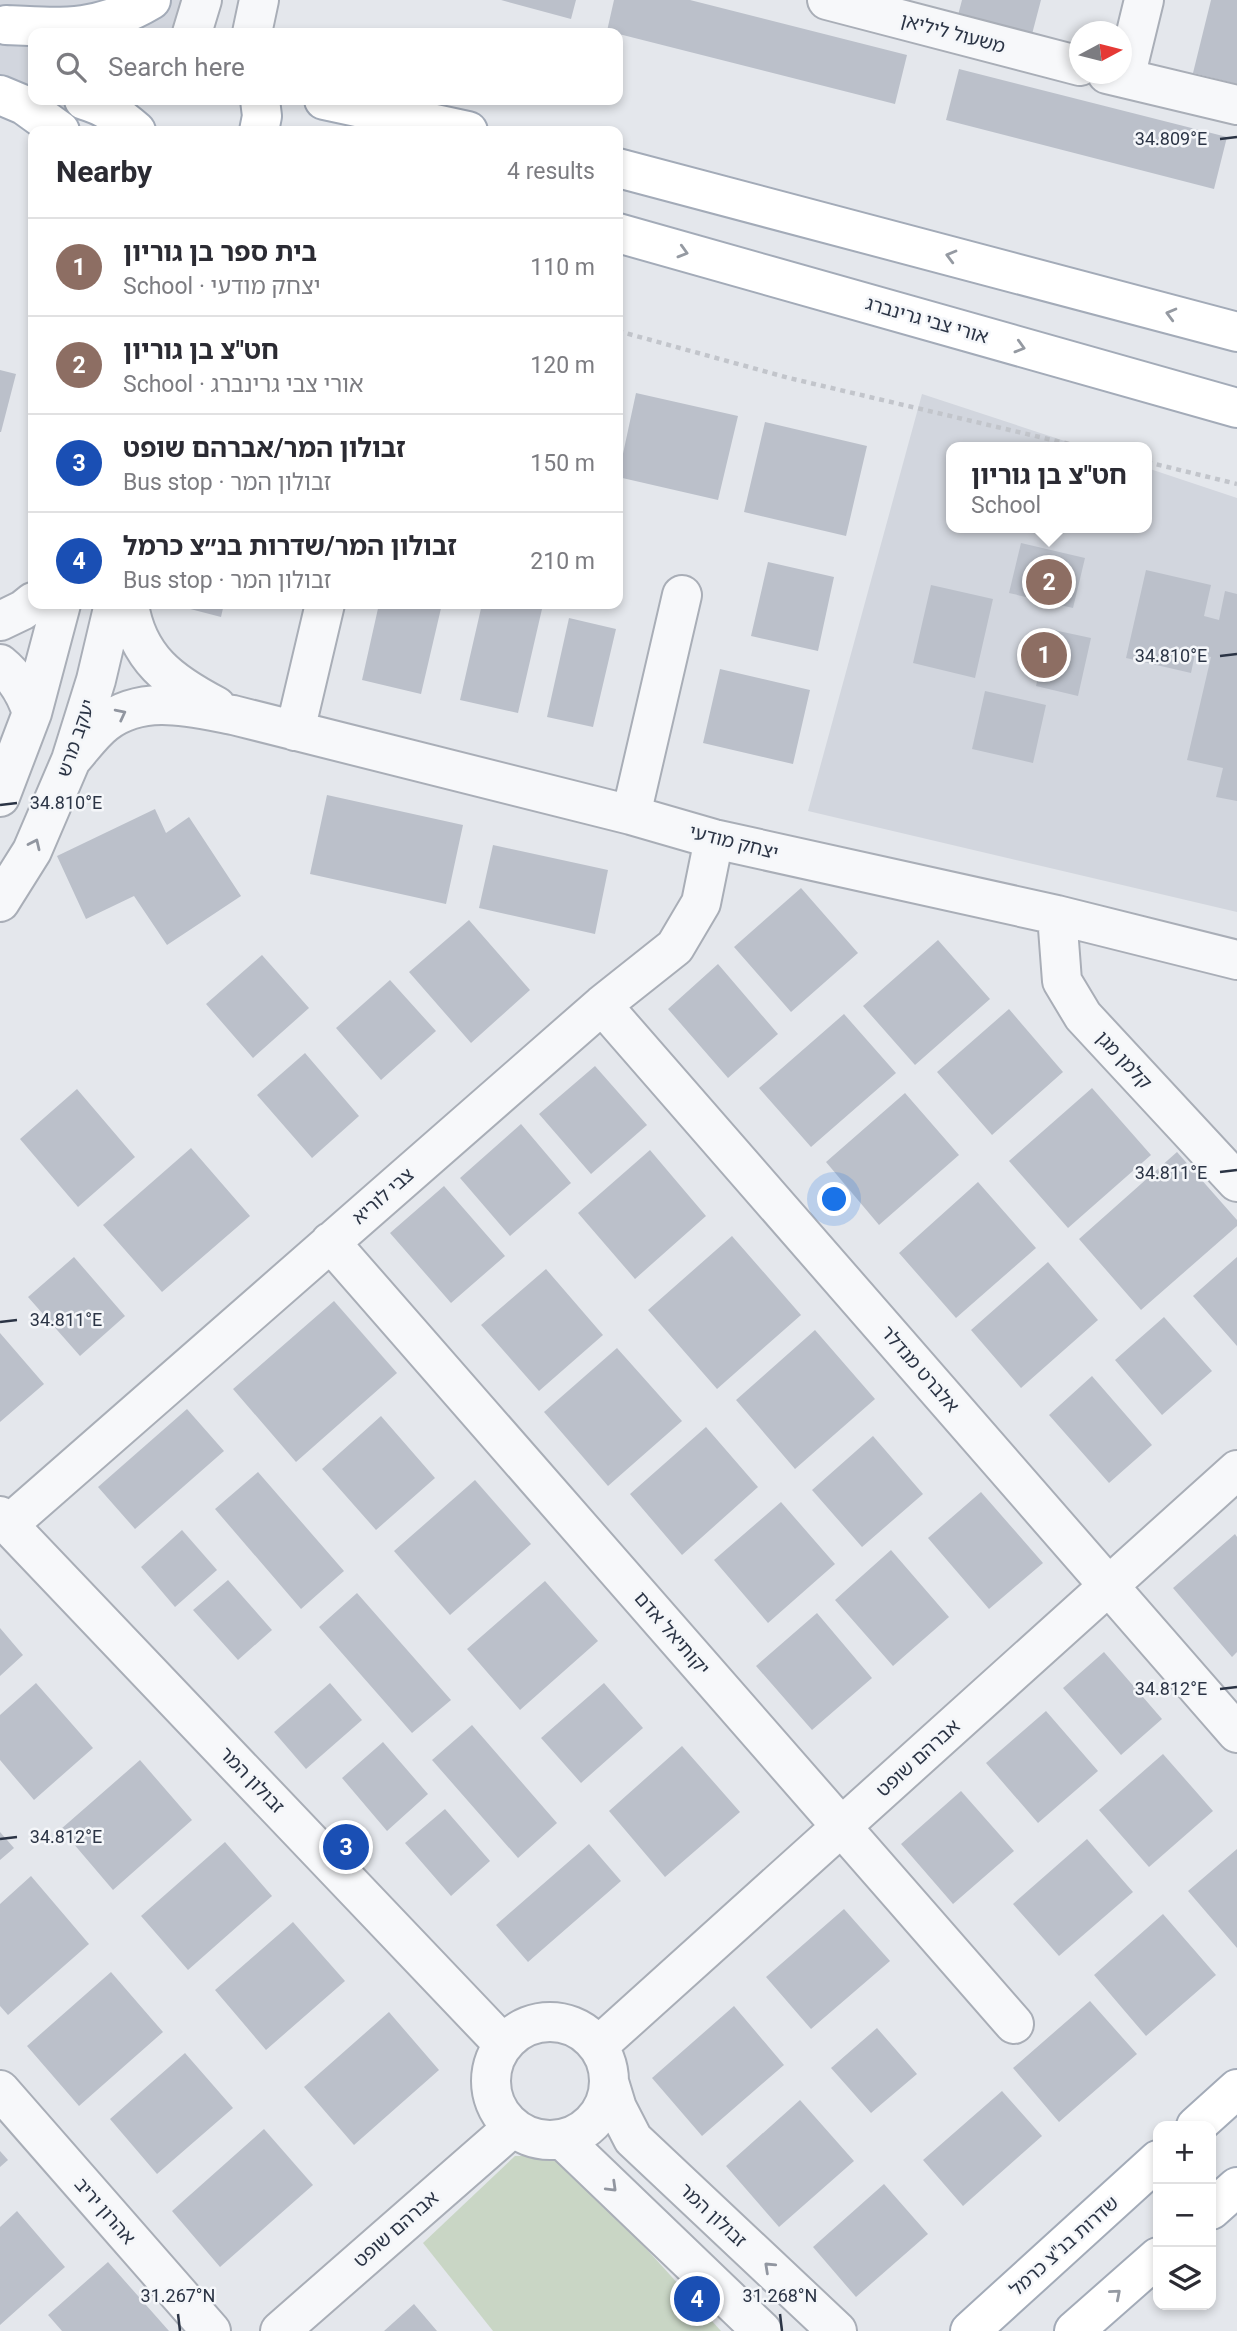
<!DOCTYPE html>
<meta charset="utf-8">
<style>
:root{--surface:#fff;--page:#f2f2f3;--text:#2b2b33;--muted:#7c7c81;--line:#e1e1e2;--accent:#2563eb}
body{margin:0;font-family:Roboto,"Noto Sans Hebrew",sans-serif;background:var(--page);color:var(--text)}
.controls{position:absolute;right:21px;bottom:21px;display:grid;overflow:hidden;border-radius:14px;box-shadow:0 4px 10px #0003}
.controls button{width:63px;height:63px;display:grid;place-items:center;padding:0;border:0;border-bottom:2px solid var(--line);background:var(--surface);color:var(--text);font:35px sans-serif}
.compass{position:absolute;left:1069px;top:21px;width:63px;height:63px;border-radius:50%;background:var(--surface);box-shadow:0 4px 10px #0003;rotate:83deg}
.you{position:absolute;left:835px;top:1200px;width:24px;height:24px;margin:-18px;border:5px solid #fff;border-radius:50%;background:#1a73e8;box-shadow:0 0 0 10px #1a73e833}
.badge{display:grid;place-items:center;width:46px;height:46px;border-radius:50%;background:var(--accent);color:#fff;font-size:23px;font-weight:700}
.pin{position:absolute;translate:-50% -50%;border:4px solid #fff;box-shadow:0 2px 7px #0006}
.popup{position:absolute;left:946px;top:442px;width:206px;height:91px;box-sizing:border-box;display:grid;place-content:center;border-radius:14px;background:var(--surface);filter:drop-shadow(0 2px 5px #0005);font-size:23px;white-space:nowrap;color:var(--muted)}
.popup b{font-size:26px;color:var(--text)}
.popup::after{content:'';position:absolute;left:50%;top:100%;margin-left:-14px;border:14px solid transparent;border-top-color:var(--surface)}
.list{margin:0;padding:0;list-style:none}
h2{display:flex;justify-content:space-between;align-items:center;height:91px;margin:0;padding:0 28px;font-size:30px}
h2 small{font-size:23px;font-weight:400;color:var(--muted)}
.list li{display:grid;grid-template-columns:46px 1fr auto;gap:21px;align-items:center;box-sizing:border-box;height:98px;padding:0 28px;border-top:2px solid var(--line)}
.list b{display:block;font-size:26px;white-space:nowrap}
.list p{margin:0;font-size:23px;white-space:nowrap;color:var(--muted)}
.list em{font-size:23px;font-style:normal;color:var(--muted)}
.icon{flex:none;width:38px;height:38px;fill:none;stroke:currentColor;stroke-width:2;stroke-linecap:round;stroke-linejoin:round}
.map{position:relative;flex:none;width:1237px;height:2331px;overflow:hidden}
.search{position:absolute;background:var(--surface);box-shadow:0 4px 10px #0003;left:28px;top:28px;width:595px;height:77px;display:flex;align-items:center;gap:18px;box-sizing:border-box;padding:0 24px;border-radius:14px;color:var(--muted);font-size:26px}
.panel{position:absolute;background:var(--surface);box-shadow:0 4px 10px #0003;left:28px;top:126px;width:595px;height:483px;border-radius:14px}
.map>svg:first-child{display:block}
.built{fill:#d2d6de}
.green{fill:#c9d6c5}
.building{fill:#bbc0ca}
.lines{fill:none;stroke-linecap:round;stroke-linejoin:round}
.minor-casing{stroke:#a9aeb7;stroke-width:42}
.major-casing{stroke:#a3abb8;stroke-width:42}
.path{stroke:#c2c5cb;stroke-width:4.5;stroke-dasharray:5 5;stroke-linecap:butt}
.minor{stroke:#f7f8fa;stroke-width:38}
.major{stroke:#fff;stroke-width:38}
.oneway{stroke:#959aa2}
.oneway2{stroke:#9196a0}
.ticks{fill:none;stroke:#2b3445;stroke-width:2.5}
.labels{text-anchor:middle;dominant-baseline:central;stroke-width:5;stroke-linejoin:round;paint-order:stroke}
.street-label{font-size:19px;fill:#2b3445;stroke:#f4f6f9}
.ticks-label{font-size:18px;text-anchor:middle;fill:#2b3445;stroke:#f4f6f9;stroke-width:5;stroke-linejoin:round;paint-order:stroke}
</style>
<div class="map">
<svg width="1237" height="2331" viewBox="0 0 1237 2331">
<rect width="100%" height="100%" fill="#e4e7ec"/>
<path class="built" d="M0,0H196L188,33H33V100H143L135,105L61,126L0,115Z
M922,394L1083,447H951V528H1147V468L1237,498V912L808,811Z"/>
<path class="green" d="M515,2156H562L721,2331H493L423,2243Z"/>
<path class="building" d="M501,0H576L571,19Z
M614,0H690L907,55L895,104L607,31Z
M962,0H1041L1031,38L957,19Z
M1211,0H1237V84L1193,73Z
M959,69L1227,137L1214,189L946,120Z
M0,370L16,374L1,432H0Z
M636,393L738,416L718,500L618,477Z
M765,422L867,446L846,536L744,512Z
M1021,543L1085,558L1073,608L1009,593Z
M768,562L834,577L818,651L751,636Z
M1146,570L1211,585L1204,616L1219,620L1225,591L1237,594V801L1216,797L1223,768L1187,760L1211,657L1195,654L1191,673L1126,658Z
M931,585L993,599L975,678L913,663Z
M171,604H224L221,617Z
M379,604H442L421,694L362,680Z
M482,604H520L542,609L518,713L460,700Z
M569,618L616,629L593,727L547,717Z
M1049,629L1091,638L1078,696L1036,686Z
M720,669L810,690L793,764L703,743Z
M985,691L1046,705L1033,763L972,749Z
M327,795L463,825L446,904L310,874Z
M155,809L166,833L189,817L241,896L167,945L134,896L86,919L57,856Z
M493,845L608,870L595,934L479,908Z
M801,888L858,953L791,1012L734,947Z
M469,920L530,990L471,1043L409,972Z
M938,940L990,999L915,1065L863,1006Z
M262,955L309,1008L253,1058L206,1004Z
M718,964L778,1034L728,1078L668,1009Z
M390,980L436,1031L381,1080L336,1028Z
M1009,1009L1063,1072L992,1135L937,1072Z
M844,1014L896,1073L811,1147L759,1088Z
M305,1053L359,1116L312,1158L257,1095Z
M595,1066L647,1125L591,1174L539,1114Z
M1092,1088L1151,1155L1068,1228L1009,1161Z
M77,1089L135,1157L78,1207L20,1139Z
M905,1093L959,1155L879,1225L826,1162Z
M521,1124L571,1183L510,1236L460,1178Z
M191,1148L250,1216L162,1292L103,1225Z
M650,1150L706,1216L635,1279L578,1213Z
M1177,1152L1237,1220V1226L1141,1310L1079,1239Z
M978,1182L1036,1248L956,1318L899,1253Z
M444,1186L505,1256L451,1303L390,1233Z
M732,1236L801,1315L717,1389L648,1310Z
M74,1257L125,1316L80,1356L28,1297Z
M1237,1257V1346L1193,1296Z
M1048,1262L1098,1320L1021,1388L971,1330Z
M546,1269L603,1335L539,1391L481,1325Z
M334,1301L397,1373L296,1462L233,1389Z
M1164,1317L1212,1371L1162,1415L1115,1360Z
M815,1330L875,1399L795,1469L736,1400Z
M0,1333L44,1384L0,1422Z
M617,1348L682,1421L608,1486L544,1412Z
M1092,1376L1152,1445L1109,1483L1049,1415Z
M187,1409L224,1451L135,1529L98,1487Z
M381,1416L435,1478L376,1530L322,1469Z
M706,1427L758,1487L682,1555L630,1494Z
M873,1436L923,1494L862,1547L812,1490Z
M258,1472L344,1571L301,1609L215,1509Z
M475,1480L531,1544L450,1615L394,1551Z
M981,1492L1043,1563L989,1609L928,1538Z
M781,1502L835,1564L768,1623L714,1560Z
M182,1530L217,1570L175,1607L141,1567Z
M1235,1534L1237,1537V1652L1232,1657L1173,1588Z
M891,1550L949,1617L893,1666L835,1600Z
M228,1580L272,1630L238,1660L193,1610Z
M545,1581L598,1641L520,1710L467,1649Z
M357,1593L451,1700L412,1733L319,1627Z
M817,1613L872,1678L812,1730L756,1666Z
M0,1628L23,1655L0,1676Z
M1104,1652L1162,1719L1121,1755L1063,1688Z
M36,1683L93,1748L34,1800L0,1760V1715Z
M330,1683L362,1720L306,1769L274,1732Z
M604,1683L643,1728L581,1783L541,1738Z
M1046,1711L1098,1771L1038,1823L986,1763Z
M472,1725L557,1823L518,1858L432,1760Z
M383,1742L428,1794L387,1831L342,1778Z
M682,1746L740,1812L665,1877L609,1811Z
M1163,1754L1213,1811L1149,1867L1099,1810Z
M140,1760L192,1820L113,1890L61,1829Z
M961,1791L1014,1851L953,1904L901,1844Z
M445,1809L490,1861L451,1896L405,1843Z
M0,1832L14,1848L0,1860Z
M1087,1839L1133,1892L1059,1956L1013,1904Z
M225,1842L272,1896L188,1970L141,1916Z
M589,1844L621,1881L528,1962L496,1925Z
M1237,1849V1948L1188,1891Z
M31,1876L89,1944L8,2015L0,2006V1904Z
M844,1909L890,1961L811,2029L766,1977Z
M1163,1914L1216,1975L1146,2036L1094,1975Z
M293,1922L345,1981L266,2050L215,1990Z
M111,1972L163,2032L79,2106L27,2046Z
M1090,2001L1137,2054L1059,2122L1013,2068Z
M734,2006L784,2065L702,2136L652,2078Z
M389,2012L439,2070L354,2145L304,2087Z
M877,2028L917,2074L871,2113L831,2068Z
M185,2053L233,2108L157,2174L110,2119Z
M1002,2091L1042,2136L963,2206L923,2160Z
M800,2100L854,2161L779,2227L726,2166Z
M264,2129L313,2185L220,2267L172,2211Z
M0,2151L8,2160L0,2167Z
M884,2184L928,2234L856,2297L813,2247Z
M17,2211L65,2267L0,2325V2227Z
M108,2262L169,2331H62L48,2315Z
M414,2304L437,2331H384Z"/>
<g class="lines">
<g class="minor-casing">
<path id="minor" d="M827,0L1080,66
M192,33L202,0
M252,33L259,0
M1107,74L1237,105
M1125,78L1144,0
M129,604C137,658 170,682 216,706
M0,621L23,610L33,602
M0,664C16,677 26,694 32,713
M295,731L325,604
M71,760C82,748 92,733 105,723C143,694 190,707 233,715L631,815L714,839L1057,915L1237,960
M0,797L32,713L61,604
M631,815L682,595
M0,902L32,851L71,760L96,680L114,604
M1057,915L1062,981L1083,1016L1237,1182
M602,1005L1237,1733
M330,1242L1014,2024
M0,1516L503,2044
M8,1525L602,1005L675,947L701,903L714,839
M491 2081a59 59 0 1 1 118 0a59 59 0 1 1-118 0Z
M598,2046L1237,1470
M610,2085L617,2108L633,2139L837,2331
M0,2090L211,2331
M563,2140L762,2331
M280,2331L512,2128"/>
</g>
<g class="major-casing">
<path id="major" d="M6,25C64,28 99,31 151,0
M0,95L24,105L60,131
M84,100C105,106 120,117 136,131
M324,100L468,131
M259,131L262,116L260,100
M618,168L1237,332
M618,233L1237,408
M1196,2126L1237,2089
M1211,2210L1237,2187
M970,2331L1158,2160
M1074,2331L1158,2257"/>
</g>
<path class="path" d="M618,331L789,378L1082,447
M1147,462L1237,484"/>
<use href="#minor" class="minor"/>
<use href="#major" class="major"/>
</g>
<defs><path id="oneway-chevron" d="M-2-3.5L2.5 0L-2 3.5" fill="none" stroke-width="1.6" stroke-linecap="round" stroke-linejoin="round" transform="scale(1.75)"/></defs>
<g class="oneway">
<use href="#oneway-chevron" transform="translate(683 252) rotate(16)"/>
<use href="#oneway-chevron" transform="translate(951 256) rotate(-165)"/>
<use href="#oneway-chevron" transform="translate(1171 314) rotate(-165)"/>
<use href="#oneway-chevron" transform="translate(1020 347) rotate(16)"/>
<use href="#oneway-chevron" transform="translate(1116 2294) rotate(-41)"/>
</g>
<g class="oneway2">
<use href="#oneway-chevron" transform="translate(121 714) rotate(-27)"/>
<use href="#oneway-chevron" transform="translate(35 844) rotate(-65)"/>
<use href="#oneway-chevron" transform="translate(612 2187) rotate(44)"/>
<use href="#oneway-chevron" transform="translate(769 2267) rotate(-137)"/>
</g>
<path class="ticks" d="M1220,139L1237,137M1220,656L1237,654M0,805L17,803M1220,1172L1237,1170M0,1322L17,1320M1220,1689L1237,1687M0,1839L17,1837M178,2314L180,2331M780,2314L782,2331"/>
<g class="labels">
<g class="street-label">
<text transform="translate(953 33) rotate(15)">משעול ליליאן</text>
<text transform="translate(927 320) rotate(16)">אורי צבי גרינברג</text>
<text transform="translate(76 738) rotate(-71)">יעקב מרש</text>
<text transform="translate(734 842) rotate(14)">יצחק מודעי</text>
<text transform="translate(1124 1060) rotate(47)">קלמן מגן</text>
<text transform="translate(383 1196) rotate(-41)">צבי לוריא</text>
<text transform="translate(920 1369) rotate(49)">אלברט מנדלר</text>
<text transform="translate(672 1633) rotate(49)">יקותיאל אדם</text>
<text transform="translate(918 1758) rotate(-42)">אברהם שופט</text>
<text transform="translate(252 1780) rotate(46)">זבולון המר</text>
<text transform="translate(105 2211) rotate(49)">אהרון יריב</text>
<text transform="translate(713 2215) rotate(43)">זבולון המר</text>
<text transform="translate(396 2229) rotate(-41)">אברהם שופט</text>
<text transform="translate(1064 2246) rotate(-42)">שדרות בנ"צ כרמל</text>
</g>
</g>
<g class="ticks-label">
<text x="1171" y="145">34.809°E</text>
<text x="1171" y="662">34.810°E</text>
<text x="66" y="809">34.810°E</text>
<text x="1171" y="1179">34.811°E</text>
<text x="66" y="1326">34.811°E</text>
<text x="1171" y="1695">34.812°E</text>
<text x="66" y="1843">34.812°E</text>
<text x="178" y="2302">31.267°N</text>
<text x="780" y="2302">31.268°N</text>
</g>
</svg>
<div class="controls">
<button>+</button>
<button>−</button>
<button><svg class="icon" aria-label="layers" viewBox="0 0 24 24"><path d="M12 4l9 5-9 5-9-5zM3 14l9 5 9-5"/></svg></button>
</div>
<svg class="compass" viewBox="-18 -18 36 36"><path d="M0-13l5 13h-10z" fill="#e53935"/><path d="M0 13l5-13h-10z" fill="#7c7c81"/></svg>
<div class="you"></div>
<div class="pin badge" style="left:1044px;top:655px;background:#8d6e63">1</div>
<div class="pin badge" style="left:1049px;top:582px;background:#8d6e63">2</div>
<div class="popup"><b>חט&quot;צ בן גוריון</b>School</div>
<div class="pin badge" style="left:346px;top:1847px;background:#1a4fb4">3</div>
<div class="pin badge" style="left:697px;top:2299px;background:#1a4fb4">4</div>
<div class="search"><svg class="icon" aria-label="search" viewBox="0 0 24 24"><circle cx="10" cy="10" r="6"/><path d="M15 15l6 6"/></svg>Search here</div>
<section class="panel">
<h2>Nearby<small>4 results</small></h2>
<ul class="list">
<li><span class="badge" style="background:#8d6e63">1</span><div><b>בית ספר בן גוריון</b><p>School · יצחק מודעי</p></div><em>110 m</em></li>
<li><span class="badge" style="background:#8d6e63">2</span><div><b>חט&quot;צ בן גוריון</b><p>School · אורי צבי גרינברג</p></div><em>120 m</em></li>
<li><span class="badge" style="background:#1a4fb4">3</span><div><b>זבולון המר/אברהם שופט</b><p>Bus stop · זבולון המר</p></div><em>150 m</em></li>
<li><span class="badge" style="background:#1a4fb4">4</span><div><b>זבולון המר/שדרות בנ״צ כרמל</b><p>Bus stop · זבולון המר</p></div><em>210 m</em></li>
</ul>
</section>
</div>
